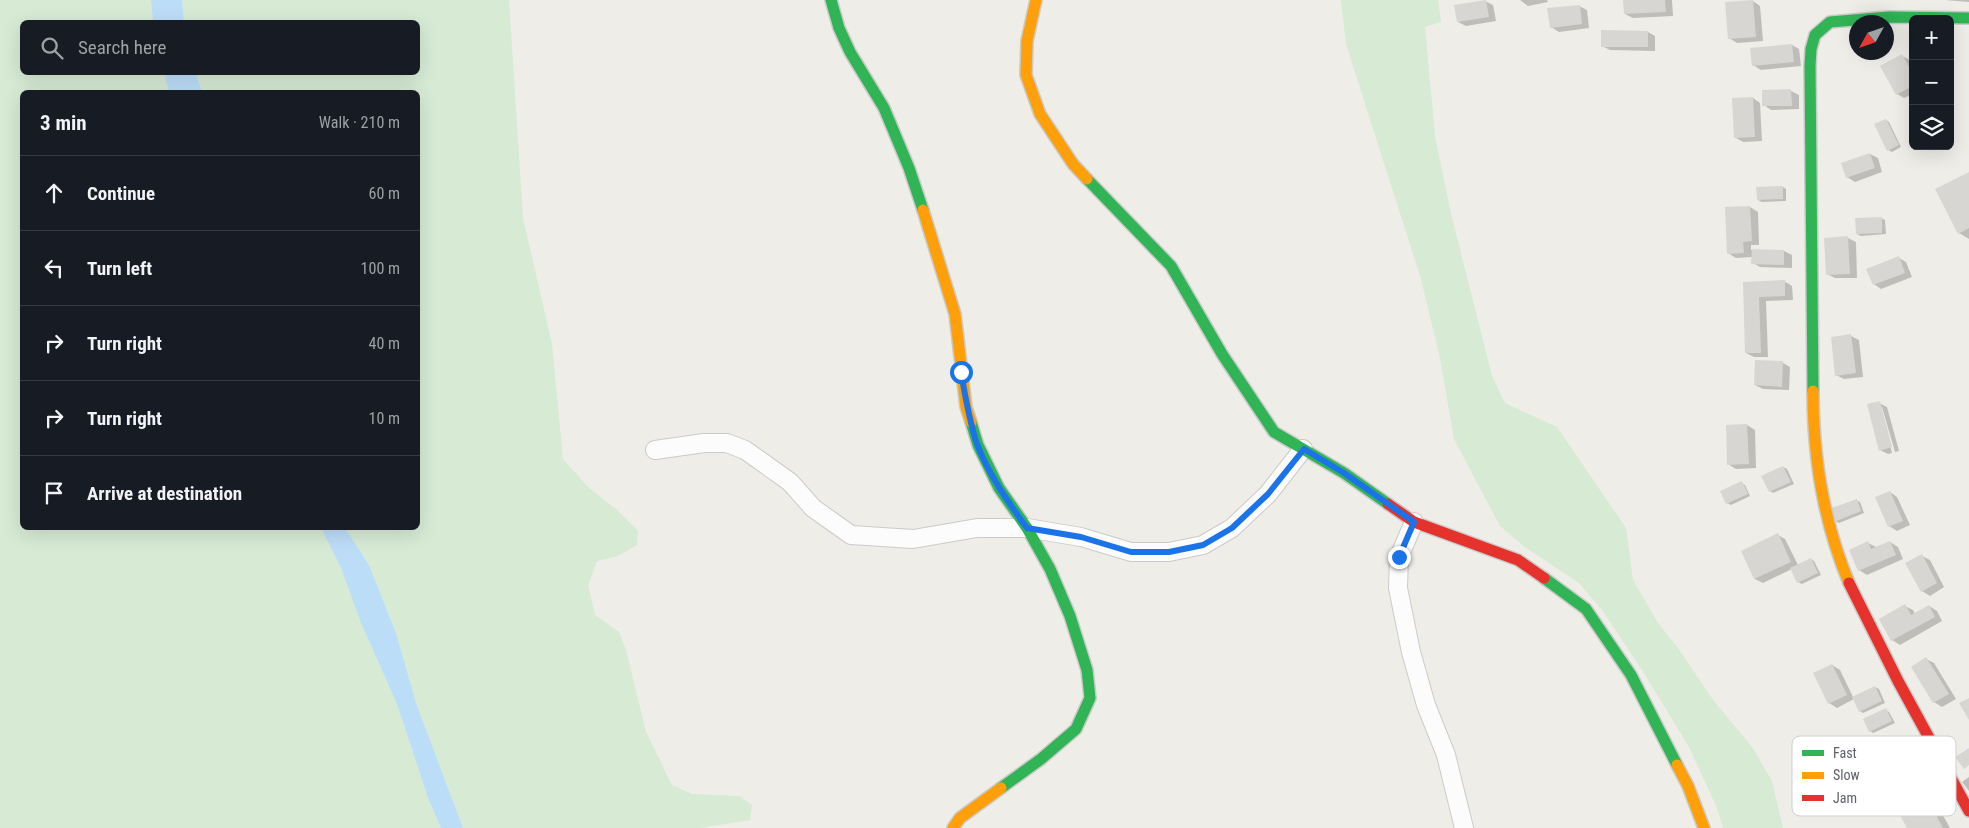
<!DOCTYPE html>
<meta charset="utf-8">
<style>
:root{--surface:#171b24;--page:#20242c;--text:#f1f3f6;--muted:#9ea1a6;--line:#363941}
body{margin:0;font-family:"Roboto Condensed",sans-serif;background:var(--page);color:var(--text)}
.controls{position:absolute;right:15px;top:15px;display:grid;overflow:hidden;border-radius:8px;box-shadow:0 5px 20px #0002}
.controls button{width:45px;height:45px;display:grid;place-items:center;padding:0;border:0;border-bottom:1px solid var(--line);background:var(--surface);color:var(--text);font:25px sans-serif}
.compass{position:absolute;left:1849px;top:15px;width:45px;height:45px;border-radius:50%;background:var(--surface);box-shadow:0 5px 20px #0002;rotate:230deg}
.stop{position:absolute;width:15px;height:15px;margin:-11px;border:4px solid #1a73e8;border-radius:50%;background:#fff}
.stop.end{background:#1a73e8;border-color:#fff;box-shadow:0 1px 5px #0008}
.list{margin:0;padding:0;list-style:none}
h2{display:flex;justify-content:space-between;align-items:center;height:65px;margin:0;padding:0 20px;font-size:21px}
h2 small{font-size:16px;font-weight:400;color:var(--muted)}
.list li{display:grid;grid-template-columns:32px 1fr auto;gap:15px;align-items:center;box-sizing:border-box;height:75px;padding:0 20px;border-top:1px solid var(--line)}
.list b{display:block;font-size:19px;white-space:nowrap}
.list em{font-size:16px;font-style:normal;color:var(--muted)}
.icon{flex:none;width:28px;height:28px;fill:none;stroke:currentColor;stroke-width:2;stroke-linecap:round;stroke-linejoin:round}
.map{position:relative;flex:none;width:1969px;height:828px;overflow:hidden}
.search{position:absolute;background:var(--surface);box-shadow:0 5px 20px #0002;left:20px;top:20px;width:400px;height:55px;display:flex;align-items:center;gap:12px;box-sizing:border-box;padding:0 18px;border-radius:8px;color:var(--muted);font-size:19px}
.panel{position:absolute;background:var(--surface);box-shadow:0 5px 20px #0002;left:20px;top:90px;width:400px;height:440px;border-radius:8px}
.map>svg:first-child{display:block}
.green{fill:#d6ead4}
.water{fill:#bcddf8}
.shadow{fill:#0003}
.building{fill:#d7d6d3}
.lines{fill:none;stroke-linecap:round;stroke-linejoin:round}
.street-casing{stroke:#cbcbca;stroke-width:20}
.fast-casing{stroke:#c9cac9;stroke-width:14}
.slow-casing{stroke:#c9cac9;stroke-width:14}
.jam-casing{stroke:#c9cac9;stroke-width:14}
.street{stroke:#fcfcfc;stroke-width:18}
.fast{stroke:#30b455;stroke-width:11}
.slow{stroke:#ff9f0a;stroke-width:11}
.jam{stroke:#e5322d;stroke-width:11}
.route{stroke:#1a73e8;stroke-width:6}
.key{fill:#fff;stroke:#ced0d1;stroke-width:1}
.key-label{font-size:14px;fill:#5d6167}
</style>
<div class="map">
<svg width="1969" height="828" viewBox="0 0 1969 828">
<rect width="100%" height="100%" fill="#eeede8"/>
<path class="green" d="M0,0H151L153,22H22V72L164,73L169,92H22V528H321L341,568L361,623L397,704L428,798L441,828H0Z
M182,0H509L523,218L552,344L563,459L588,487L617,510L638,531L637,545L618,556L597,561L588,585L595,615L619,632L626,650L646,732L672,785L692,794L739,796L752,805L750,820L700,828H463L416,703L396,633L369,565L345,528H418V92H202L196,73L418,72V22H184Z
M1341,0H1438L1441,22L1425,27L1435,136L1451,214L1492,376L1505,403L1557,427L1626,528L1633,580L1658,623L1678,648L1713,700L1752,747L1772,781L1783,828H1723L1717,808L1689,747L1644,673L1602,610L1579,583L1525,547L1500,526L1454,439L1440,358L1421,279L1346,44Z"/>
<path class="water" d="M151,0H182L184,22H153Z
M164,73H196L202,92H169Z
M321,528H345L369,565L396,633L416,703L463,828H441L428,798L397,704L361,623L341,568Z"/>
<path class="shadow" d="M1520,0H1547L1548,2L1528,6Z
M1624,0H1672L1673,16L1633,18L1625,14Z
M1945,0H1969V2Z
M1485,1L1493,5L1496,21L1466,26L1458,22Z
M1753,1L1760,6L1763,41L1737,43L1729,38Z
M1579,6L1587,10L1589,28L1559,32L1551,27Z
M1648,32L1655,36V51L1610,50L1602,46Z
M1792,45L1799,49L1801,66L1761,70L1753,65Z
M1902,56L1910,60L1913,65V94L1904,98L1897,94Z
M1791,91L1799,95V109L1771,110L1764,105Z
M1753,98L1760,103L1762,141L1743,142L1736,138Z
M1886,120L1889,122L1901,147L1892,152L1888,150Z
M1870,154L1878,158L1882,172L1855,182L1847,177Z
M1969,173V239L1959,233Z
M1783,187L1786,189V201L1762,202L1758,200Z
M1750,207L1758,212L1759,245H1751V250L1784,251L1792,255V268L1760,267L1753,263V257L1736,258L1728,253Z
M1881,218L1885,220L1886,234L1861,236L1857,234Z
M1848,238L1856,242L1857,278H1835L1827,274Z
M1899,258L1906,262L1912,277L1881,289L1874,284Z
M1784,281L1792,286L1793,300L1766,301L1768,357H1754L1746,353L1744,283Z
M1851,336L1859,340L1863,377L1844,379L1836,375Z
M1783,363L1790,367L1789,390L1763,389L1755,385Z
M1879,403L1887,407L1899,451L1895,452L1882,407H1880L1892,453L1888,454L1880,450Z
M1747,425L1755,430L1756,468L1736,469L1728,464Z
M1783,467L1787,469L1794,484L1773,493L1770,491Z
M1741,483L1745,485L1750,496L1731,505L1727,503Z
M1890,492L1897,497L1910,525L1897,531L1889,526Z
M1856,500L1860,502L1864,513L1839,523L1835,521Z
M1778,535L1785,539L1798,565L1811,559L1814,561L1821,575L1802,584L1798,582L1792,569L1763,583L1755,579L1742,552Z
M1890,542L1898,547L1903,559L1867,575L1859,570L1868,543L1876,547Z
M1922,556L1930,560L1944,587L1930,596L1922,591Z
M1905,606L1913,610L1915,614L1929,606L1937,611L1942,621L1900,645L1892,640Z
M1926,659L1934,663L1956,699L1942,707L1934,702L1912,667Z
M1832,665L1840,670L1853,697L1875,687L1879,689L1885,703L1863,713L1860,711L1854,699L1837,708L1829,703Z
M1886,710L1889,712L1895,723L1873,733L1870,731Z
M1914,770L1921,774L1929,789L1922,793L1935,801L1950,828H1908L1909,802L1899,796Z
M1969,777V791L1962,782Z"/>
<path class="building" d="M1486,0L1489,17L1457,22L1454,5Z
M1623,0H1665L1666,12L1624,14Z
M1753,0L1756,37L1728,39L1725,2Z
M1580,5L1582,24L1550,28L1547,8Z
M1601,30L1648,31V47H1601Z
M1792,44L1794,62L1752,66L1750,48Z
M1902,54L1913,74V86L1896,95L1880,66Z
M1791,89L1792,106H1762V90Z
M1753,97L1755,137L1734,138L1732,98Z
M1886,119L1899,145L1887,151L1874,124Z
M1870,153L1875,168L1846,178L1841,163Z
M1969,172V228L1958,234L1935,189Z
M1783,186V199L1757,200L1756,187Z
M1750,206L1752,241L1743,242L1744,253L1727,254L1725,207Z
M1882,217V233L1856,234L1855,218Z
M1848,236L1850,274L1826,275L1824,238Z
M1752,249L1784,250V265L1751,264Z
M1899,256L1905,273L1873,285L1866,269Z
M1785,280V296L1759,297L1761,353H1745L1743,282Z
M1851,334L1856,373L1835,376L1831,337Z
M1755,360L1783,361L1782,387L1754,385Z
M1880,401L1892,447L1879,451L1867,404Z
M1747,424L1749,464L1727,465L1726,425Z
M1783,466L1791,482L1769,492L1761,476Z
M1742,481L1748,494L1726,504L1720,491Z
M1890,491L1903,521L1888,527L1875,497Z
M1857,499L1861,511L1834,522L1829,509Z
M1778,533L1791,562L1754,579L1741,551Z
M1868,541L1871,549L1890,541L1896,555L1858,571L1849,550Z
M1922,554L1937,583L1921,592L1905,563Z
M1811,558L1818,573L1797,583L1790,568Z
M1905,604L1911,615L1929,605L1935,617L1891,641L1879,619Z
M1926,657L1949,694L1933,703L1911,667Z
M1832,664L1847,695L1828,704L1813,673Z
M1875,686L1882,701L1859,712L1852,697Z
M1969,698V720L1959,703Z
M1886,708L1892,721L1869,732L1863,719Z
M1969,748V765L1964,769L1955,757Z
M1924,793L1943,828H1907L1896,808Z"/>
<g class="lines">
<g class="street-casing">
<path id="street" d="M655,450L704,443H727L745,450L790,482L813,508L851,535L913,539L977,528H1027L1081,537L1131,552H1169L1203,545L1232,528L1268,494L1303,449
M1414,522L1399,557L1398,588L1411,652L1426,705L1446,755L1464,828"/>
</g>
<g class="fast-casing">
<path id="fast" d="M831,0L839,28L850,52L884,108L909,168L923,210
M1087,179L1171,266L1222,354L1274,432L1344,473L1388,504
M1813,391L1810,66L1811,49L1815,35L1830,22L1889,17L1969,18
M971,422L978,445L999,488L1027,528L1050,569L1070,616L1087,670L1090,698L1076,729L1041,759L1001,788
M1544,578L1586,609L1631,675L1677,765"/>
</g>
<g class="slow-casing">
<path id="slow" d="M1036,0L1027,41L1026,75L1040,114L1073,164L1087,179
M923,210L955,314L966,407L971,422
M1813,391C1813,455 1824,523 1849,583
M1677,765L1688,786L1704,828
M953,828L960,818L1001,788"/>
</g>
<g class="jam-casing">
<path id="jam" d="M1388,504L1414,522L1518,560L1544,578
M1849,583L1898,681L1969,811"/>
</g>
<use href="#street" class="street"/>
<use href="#fast" class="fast"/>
<use href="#slow" class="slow"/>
<use href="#jam" class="jam"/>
</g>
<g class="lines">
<path class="route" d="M961,372C965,396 969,420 977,444C989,475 1008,502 1027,528L1081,537L1131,552H1169L1203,545L1232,528L1268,494L1304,449L1344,473L1414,522L1399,557"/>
</g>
<rect x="1792" y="736" width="164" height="80" rx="8" class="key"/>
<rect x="1802" y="750" width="22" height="6" fill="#30b455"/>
<rect x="1802" y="772" width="22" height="7" fill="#ff9f0a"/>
<rect x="1802" y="795" width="22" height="6" fill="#e5322d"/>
<g class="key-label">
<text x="1833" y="758">Fast</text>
<text x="1833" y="780">Slow</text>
<text x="1833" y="803">Jam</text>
</g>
</svg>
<div class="controls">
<button>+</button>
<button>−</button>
<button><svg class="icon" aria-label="layers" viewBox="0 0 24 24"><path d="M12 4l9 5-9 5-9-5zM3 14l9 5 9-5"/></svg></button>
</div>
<svg class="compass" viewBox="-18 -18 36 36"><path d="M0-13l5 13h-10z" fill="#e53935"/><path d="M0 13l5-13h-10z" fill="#9ea1a6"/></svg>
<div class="stop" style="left:961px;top:372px"></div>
<div class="stop end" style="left:1399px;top:557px"></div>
<div class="search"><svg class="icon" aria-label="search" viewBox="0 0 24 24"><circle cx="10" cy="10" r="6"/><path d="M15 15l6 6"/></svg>Search here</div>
<section class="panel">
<h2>3 min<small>Walk · 210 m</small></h2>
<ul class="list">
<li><svg class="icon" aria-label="ahead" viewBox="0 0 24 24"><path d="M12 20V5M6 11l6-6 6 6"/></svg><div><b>Continue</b></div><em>60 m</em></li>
<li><svg class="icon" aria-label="left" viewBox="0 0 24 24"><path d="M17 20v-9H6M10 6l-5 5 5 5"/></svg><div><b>Turn left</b></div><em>100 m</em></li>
<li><svg class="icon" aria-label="right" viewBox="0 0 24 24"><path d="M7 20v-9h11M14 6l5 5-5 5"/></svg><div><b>Turn right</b></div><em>40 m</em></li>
<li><svg class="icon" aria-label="right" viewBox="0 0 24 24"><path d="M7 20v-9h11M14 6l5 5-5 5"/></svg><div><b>Turn right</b></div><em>10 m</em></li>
<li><svg class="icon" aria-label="arrive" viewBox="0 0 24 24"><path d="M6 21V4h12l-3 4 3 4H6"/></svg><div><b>Arrive at destination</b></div></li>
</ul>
</section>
</div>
